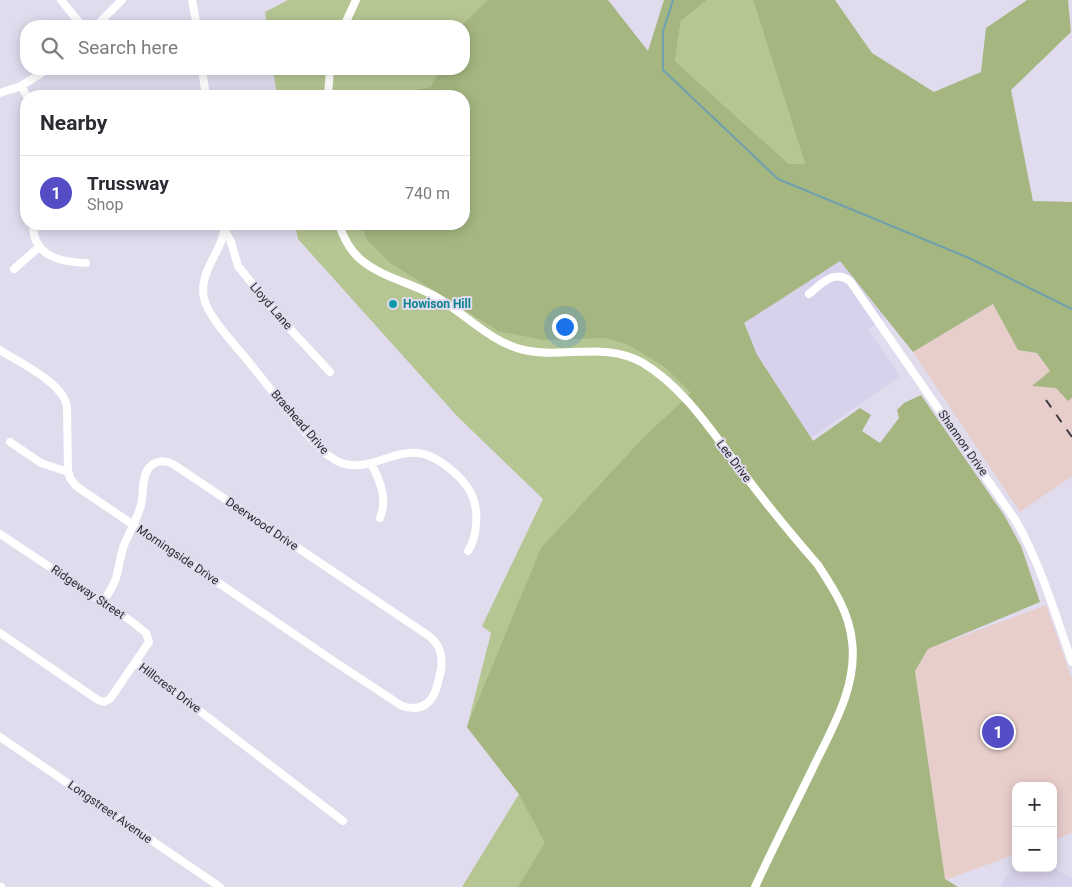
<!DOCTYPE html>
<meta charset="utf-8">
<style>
:root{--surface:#fff;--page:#f7f7f7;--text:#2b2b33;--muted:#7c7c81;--line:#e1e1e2;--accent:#544dc5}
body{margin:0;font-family:Roboto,sans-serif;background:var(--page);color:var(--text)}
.controls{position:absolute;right:15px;bottom:15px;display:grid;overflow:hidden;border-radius:10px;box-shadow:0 2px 12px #0003}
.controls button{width:45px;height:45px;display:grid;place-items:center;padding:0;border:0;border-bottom:1px solid var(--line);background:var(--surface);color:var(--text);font:25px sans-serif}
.you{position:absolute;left:564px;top:326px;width:18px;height:18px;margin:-12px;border:4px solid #fff;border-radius:50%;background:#1a73e8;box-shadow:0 0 0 8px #1a73e833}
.badge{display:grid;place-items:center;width:32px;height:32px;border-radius:50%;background:var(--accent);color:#fff;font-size:16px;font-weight:700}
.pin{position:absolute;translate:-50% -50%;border:2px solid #fff;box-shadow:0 1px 5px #0006}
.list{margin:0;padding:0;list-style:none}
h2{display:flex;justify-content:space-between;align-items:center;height:65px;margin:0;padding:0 20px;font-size:21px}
h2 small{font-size:16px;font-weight:400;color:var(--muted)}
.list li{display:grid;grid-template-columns:32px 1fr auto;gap:15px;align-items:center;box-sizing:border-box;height:75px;padding:0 20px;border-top:1px solid var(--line)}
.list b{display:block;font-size:19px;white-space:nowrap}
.list p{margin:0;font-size:16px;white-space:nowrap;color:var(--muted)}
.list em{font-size:16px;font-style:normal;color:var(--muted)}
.icon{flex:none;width:28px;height:28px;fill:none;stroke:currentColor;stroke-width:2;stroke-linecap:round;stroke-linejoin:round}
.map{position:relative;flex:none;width:1072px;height:887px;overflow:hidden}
.search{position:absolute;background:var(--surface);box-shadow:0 2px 12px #0003;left:20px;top:20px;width:450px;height:55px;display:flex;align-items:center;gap:12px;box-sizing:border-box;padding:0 18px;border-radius:20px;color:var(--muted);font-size:19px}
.panel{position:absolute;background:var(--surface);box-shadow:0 2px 12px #0003;left:20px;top:90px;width:450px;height:140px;border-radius:20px}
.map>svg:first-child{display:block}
.commercial{fill:#e8ceca}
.built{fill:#d8d1eb}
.green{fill:#b6c692}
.forest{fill:#a5b681}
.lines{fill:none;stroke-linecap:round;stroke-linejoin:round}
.stream{stroke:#6fa0ae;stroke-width:2}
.minor{stroke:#fff;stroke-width:8}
.rail{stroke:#3e3c44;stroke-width:2;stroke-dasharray:9 9;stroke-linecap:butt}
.culture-dot{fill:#0f9aa8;stroke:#e0dbed;stroke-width:2}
.labels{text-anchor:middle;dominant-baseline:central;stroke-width:4;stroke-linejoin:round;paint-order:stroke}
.culture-label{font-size:12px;font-weight:bold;fill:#0d838f;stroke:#e0dbed;text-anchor:start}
.street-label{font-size:12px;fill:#2c2a31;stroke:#e0dbed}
</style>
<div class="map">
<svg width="1072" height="887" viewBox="0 0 1072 887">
<rect width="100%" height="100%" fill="#e0dbed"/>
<path class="commercial" d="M994,304L1018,350L1037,353L1050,371L1033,385L1056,388L1068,401L1072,398V476L1020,512L913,352Z
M1046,605L1072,679V833L1053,840V786H1016V854L945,880L915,671L928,649Z"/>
<path class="built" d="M840,261L885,317L868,329L900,376L811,438L757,355L744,323Z
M1016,860V868H1053L1072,878V887H1000Z"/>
<path class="green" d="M288,0H493L744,323L757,355L813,441L893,887H462L519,794L467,727L491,633L482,626L543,499L457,416L298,239L295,224H464V96H277L273,69H464V26H267L265,12Z
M707,0H753L805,164H789L675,61L681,21Z"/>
<path class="forest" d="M488,0H608L648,51L664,0H707L681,21L675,61L789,164H805L753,0H835L872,53L934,92L981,72L986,28L1027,0H1068L1071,32L1011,90L1033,201L1072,202V398L1068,401L1056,388L1032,386L1050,371L1037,353L1018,350L993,304L913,352L840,261L744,323L757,355L813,441L860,408L871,415L862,431L880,443L899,418L897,410L904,403L921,395L1004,515L1021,546L1040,602L928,649L915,671L945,879L958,887H518L545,843L519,794L467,727L541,548L644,437L691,393L666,368L629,345L606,338L543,340L498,331L389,262L367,240L361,224H464V96H392L431,87L440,69H464V26H461Z"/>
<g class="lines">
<path class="stream" d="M673,0L663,31V70L778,179L969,258L1072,309"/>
<path class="minor" d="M61,0L82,26
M192,0L197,26
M96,26L122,0
M344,26L356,0
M202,69L206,96
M21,86L27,96
M0,93L21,86L48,69
M328,96L330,69
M33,224C33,256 59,262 86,263
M225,224C224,251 198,270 204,298C208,318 239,349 252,366C275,394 296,424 322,450C326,454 332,458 337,461C364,475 391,450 418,453C437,455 462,476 471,493C479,509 478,536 468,551
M339,224C343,237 350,250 360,259C382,278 413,283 438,298C467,315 490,342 524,350C564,359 605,341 643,363C686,389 714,435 744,474C767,505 792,535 818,565C833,588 849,612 852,641C858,687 831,730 812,770C793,809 773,848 755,887
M225,231L231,242L238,266L279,317L330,372
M14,269L39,247
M809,294C821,284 834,269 850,281L1016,521C1041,565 1055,614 1072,662
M0,350C20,363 64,383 67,407L68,470L70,478L76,486L335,662L402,706C425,713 435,700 439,678C442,669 443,661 440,651C438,645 434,640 429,636L173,464C165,460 155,460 149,468C141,477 144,494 141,505C137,520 128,534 123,548C120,558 119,568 116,578C113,587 108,594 103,602
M10,442L41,463L68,472
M371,463C380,481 388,498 380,518
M0,534L131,621L146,633L149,642L110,699L104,702L98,700L0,633
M136,662L343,821
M0,737L220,887
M0,887H1"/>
<path class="rail" d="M1046,400L1072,437"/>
</g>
<circle class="culture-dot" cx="393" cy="304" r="5"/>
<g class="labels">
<g class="culture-label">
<text x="403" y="304">Howison Hill</text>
</g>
<g class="street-label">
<text transform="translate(271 306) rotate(49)">Lloyd Lane</text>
<text transform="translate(300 422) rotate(49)">Braehead Drive</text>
<text transform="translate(963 443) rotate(55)">Shannon Drive</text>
<text transform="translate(734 461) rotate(53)">Lee Drive</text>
<text transform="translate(262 524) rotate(34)">Deerwood Drive</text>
<text transform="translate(178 555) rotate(34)">Morningside Drive</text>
<text transform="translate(88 592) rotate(34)">Ridgeway Street</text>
<text transform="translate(170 688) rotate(37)">Hillcrest Drive</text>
<text transform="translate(110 812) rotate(35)">Longstreet Avenue</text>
</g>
</g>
</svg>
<div class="controls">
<button>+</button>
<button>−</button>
</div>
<div class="you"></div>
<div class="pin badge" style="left:998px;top:732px">1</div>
<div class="search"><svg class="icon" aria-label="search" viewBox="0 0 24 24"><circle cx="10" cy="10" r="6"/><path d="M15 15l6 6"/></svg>Search here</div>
<section class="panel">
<h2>Nearby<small></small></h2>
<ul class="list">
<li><span class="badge">1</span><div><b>Trussway</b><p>Shop</p></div><em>740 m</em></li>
</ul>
</section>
</div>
